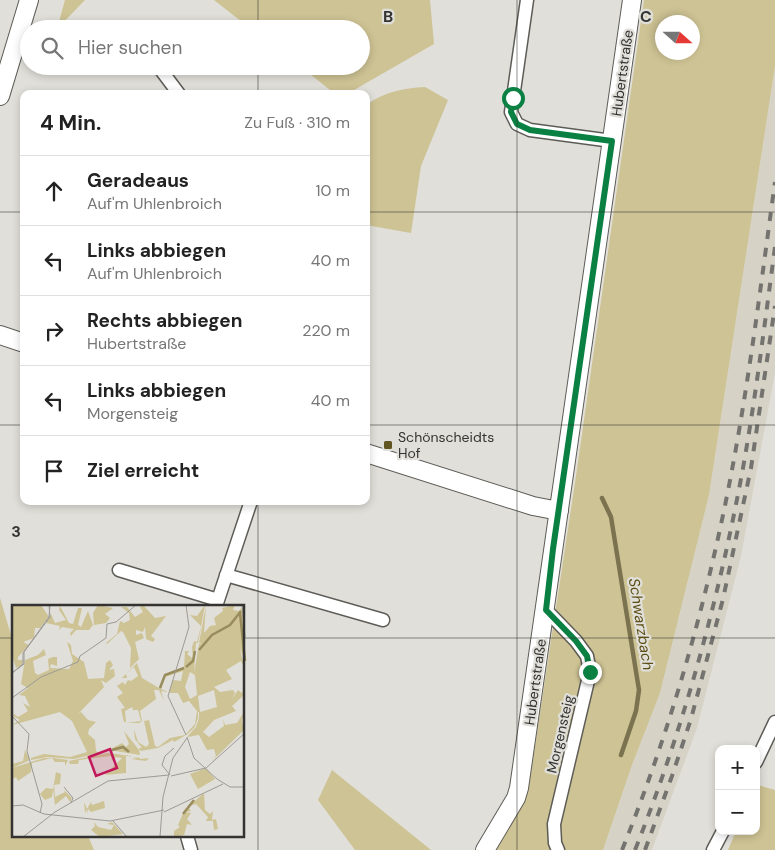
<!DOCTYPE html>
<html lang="de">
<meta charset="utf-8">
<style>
:root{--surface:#fff;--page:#f6f6f6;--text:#222;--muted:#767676;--line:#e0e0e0}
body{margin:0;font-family:"DM Sans",sans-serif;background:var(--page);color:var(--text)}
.controls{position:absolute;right:15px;bottom:15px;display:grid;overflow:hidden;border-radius:10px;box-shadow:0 2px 8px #0003}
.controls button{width:45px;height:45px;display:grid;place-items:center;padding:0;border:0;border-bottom:1px solid var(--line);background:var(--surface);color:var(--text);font:25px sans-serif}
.compass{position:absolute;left:655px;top:15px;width:45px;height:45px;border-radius:50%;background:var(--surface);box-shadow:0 2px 8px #0003;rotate:111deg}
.stop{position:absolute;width:15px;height:15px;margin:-11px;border:4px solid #0b8043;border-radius:50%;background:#fff}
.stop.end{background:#0b8043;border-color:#fff;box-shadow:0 1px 5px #0008}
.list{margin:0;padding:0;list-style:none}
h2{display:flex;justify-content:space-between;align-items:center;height:65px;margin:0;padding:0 20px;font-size:21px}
h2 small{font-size:16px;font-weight:400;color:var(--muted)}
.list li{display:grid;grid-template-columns:32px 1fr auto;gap:15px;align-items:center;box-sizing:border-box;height:70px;padding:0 20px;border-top:1px solid var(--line)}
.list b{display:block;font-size:19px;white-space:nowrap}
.list p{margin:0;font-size:16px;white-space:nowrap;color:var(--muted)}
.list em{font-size:16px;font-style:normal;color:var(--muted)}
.icon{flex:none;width:28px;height:28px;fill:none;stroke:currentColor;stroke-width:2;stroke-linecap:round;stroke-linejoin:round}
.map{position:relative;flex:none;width:775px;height:850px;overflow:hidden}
.search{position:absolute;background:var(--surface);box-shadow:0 2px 8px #0003;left:20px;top:20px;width:350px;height:55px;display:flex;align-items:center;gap:12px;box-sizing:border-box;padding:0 18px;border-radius:28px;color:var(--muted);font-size:19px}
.panel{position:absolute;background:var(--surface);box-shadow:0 2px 8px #0003;left:20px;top:90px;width:350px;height:415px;border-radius:10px}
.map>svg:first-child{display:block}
.built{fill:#d6d3c6}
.green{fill:#cec394;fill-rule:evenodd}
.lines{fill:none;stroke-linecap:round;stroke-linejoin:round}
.stream{stroke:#7b7250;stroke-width:4.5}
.street-casing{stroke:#5d5c57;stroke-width:15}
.secondary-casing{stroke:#5d5c57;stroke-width:20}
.street{stroke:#fff;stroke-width:12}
.secondary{stroke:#fff;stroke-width:18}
.rail{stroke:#747370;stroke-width:4;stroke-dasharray:9 9;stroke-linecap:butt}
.route{stroke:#0b8043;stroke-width:6}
.grid{fill:none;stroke:#343331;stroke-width:1;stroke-opacity:0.55}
.poi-dot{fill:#615522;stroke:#e0dfd9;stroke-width:2}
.labels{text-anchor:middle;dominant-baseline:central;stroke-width:4.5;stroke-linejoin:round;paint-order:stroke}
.street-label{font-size:14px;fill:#343331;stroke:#e0dfd9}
.poi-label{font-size:14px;fill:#343331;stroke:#e0dfd9;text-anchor:start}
.water-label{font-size:15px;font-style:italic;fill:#5c4f15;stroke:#e0dfd9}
.inset-river{fill:none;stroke:#998d5e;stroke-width:2.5}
.inset-road{fill:none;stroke:#9b9a96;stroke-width:1}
.view{fill:#c2185b;fill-opacity:0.15;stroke:#c2185b;stroke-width:2.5}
.inset-edge{fill:none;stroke:#343331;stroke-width:2.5}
.grid-label{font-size:16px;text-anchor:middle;font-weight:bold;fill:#343331;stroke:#e0dfd9;stroke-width:4.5;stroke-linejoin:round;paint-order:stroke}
</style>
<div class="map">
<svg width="775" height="850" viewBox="0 0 775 850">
<rect width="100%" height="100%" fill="#e0dfd9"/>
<path class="built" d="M775,66V373L741,556L697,728L652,850H603L632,765L660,693L709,495Z"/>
<path class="green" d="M65,0H85L57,29Z
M214,0H430L434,44L347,94H335L300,66H361V29H251Z
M644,0H775V66L709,495L660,693L632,765L603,850H490L518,804L528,792L576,476ZM662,22H692V52H662Z
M425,87L448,100L421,166L411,233L366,225V105C385,92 403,88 425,87Z
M0,598L14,645V836H88L94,850H0Z
M332,770L431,850H355L318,800Z
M758,785L775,790V850H728L736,831H756V789Z"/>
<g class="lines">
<path class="stream" d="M602,498L611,517L639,690L636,711L621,755"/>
<g class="street-casing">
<path id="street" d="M527,0L511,112L517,124L530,130L612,141
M158,66L179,94
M119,570L218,600
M226,575L383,620
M216,606L251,501
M546,610L576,641L587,656L590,672L554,824L555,843L558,850
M756,762L775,722
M187,836L191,850
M713,850L723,831"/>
</g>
<g class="secondary-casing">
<path id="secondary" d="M0,96L29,0
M0,335L24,343
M366,453L533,506L559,511
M485,850L516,798L519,788L632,0"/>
</g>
<use href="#street" class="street"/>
<use href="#secondary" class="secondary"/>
<path class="rail" d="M622,850C664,746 696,639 720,529C745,415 759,298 775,182
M635,850C684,727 719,598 743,468C756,395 765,321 775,247
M645,850L672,776L691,719L723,599L751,468L775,306"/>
</g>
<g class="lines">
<path class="route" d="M513,98L511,112L517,124L530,130L612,141L553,549L546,610L576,641L587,656L590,672"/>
</g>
<path class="grid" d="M258,0V29M517,0V850M258,66V94M0,212H24M366,212H775M0,425H24M366,425H775M258,501V850M0,638H14M244,638H775"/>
<rect class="poi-dot" x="383" y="440" width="10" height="10" rx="2.5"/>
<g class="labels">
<g class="street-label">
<text transform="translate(622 73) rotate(-82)">Hubertstraße</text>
<text transform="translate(535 682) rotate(-82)">Hubertstraße</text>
<text transform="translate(560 734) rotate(-77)">Morgensteig</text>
</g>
<g class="poi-label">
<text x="398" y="437">Schönscheidts<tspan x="398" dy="16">Hof</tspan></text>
</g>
<g class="water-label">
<text transform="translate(641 624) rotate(81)">Schwarzbach</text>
</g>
</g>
<g transform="translate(12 605)">
<rect width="232" height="232" fill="#e0dfd9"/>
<path d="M0,0H29L37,12L28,23H23L22,33L11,37L17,40L6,52V55H11L10,60L4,63L0,50ZM86,0L101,3L93,9L98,13L94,18L82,20L81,8ZM131,0L143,13L154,11L139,31L143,34L141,37L134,34L133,22L131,27L124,25V30L130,28L132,33L123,37L127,54L118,63L119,43L111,27L109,26L95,39L94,38L105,29L108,16L112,18L118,15L117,8L109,2H115L123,12L131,7L128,2ZM193,0L186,38H184L182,68L187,39H190L187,38L194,0L192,28L198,21L204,20L202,13L211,6L210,3L223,0L221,5L227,6L232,0V54L228,43L232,62L229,56L214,65L220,74L202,82L208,87L221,85L223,88L220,94L226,85L230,88L232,85V90L220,101L224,106L202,115L191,127L197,132L212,121L211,114L213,120L225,118L232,107L230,116L232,125L200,156L204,151L202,144L195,145L187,130L175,132L184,122L187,113V107H186V113L183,121L181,124L174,130L162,137L161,135L146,143L128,146L127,143H130L123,134L122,124L126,137L134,142L137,139L132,116L137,115L143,141L146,142L158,133L173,130L183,119L185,106L177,96L171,98L166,88H157L161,75L169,76L171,66L153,72L149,84L156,87L149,86L152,96L147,85H142L144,94L128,106L130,116L127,118H115L129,116L126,105H121L120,102L113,106L114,117H112L109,104L113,103L105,92L111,88L105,81L111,77L113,80L116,75L119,76L126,71L122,62L114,69L115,73H110L125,58L130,73L147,83L154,69L172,62L173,46H177L175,49L181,54L180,42L182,36L185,37L189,21L178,10L185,11ZM178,67L183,70L185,90L178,94L173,82ZM202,85L205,102L188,107L186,91ZM48,1L57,18L61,19L66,3H70L66,20L69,22L76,6L81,20L77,25H64L59,31L58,28L62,24L50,22L47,25L48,21L34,18L39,9L43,18L54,15L47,5ZM55,37L59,40L60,49L72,57L76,74L92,73L94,58L98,55L101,60L97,65L102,64L103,71L94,78L89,75L92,82L66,109L69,107L76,115L84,117L77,124L76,129L83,135L84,146L87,148L62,154L35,152L19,155V153L32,149L58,152L75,147L60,116L48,107L0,120L8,115L1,111L2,109L6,112L16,106L11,98L18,102L13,91L7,90L16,83L9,79L13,55L26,50L32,44L34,50L21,56L23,68L26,70L37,65L36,54L41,52H45V61L39,59L38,63L57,64L61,56ZM112,126L127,145L128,150L97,145L110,138L114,142L117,139ZM13,145L18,155L0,163L32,153H41L56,155L53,161V157H43L40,153L20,158L19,167L6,176L4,172L1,174L0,179V159L11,156ZM95,148L105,149L128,153V154L137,153L134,156L119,154L125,153L114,150V168L93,170L110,153L104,152L100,156L99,151L67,155L66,159H58L57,156ZM194,163L203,174L186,184L178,169ZM44,167L49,169L48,179L42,180L43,192L53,187L51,184L60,193L58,197L54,191L43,200L41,184L40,192L33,195L28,189L34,183L41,184ZM192,188L193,205L198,209L201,206L200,215L204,214L206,224L202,225L201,216H194L196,212L184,199L177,201ZM92,196L93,203L79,207L76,204L75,209V204L73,208L72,197L75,204L79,197L80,200ZM176,202L179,206L173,207L179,208L175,214L180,220L175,219L172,230L162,232V226L168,222L166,220L173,204ZM82,217L86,222L99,225L102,220L95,219L100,217L111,229L88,232L79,225L83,221Z" fill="#cec394" fill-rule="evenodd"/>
<path class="inset-river" d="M228,8L233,56M187,45L200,30L218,20L229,6M174,62L181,56L183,46M148,83L153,70L172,63M100,145L111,142L117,147M171,209L182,195"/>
<path class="inset-road" d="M174,0L177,22L156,91L174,130M230,0L233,32M0,68L12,59V47L38,12L37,0M0,68L11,59V48L37,12L38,0M0,93L29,72L66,57L68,51L94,33L95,19L104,17L124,0M0,111L17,129L15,146L30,199L28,208M175,132L182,153L205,174L218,182H233M158,170L150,160L153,151L162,143M159,171L194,163L233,128M52,182L61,193L59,198M0,201L11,200L32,209L98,216L152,205M152,207L211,179M101,216L115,232M11,232L43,207L96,176L157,170M148,232L151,192L161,153L175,133"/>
<path class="view" d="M98,144L105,163L84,171L77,152Z"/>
<rect width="232" height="232" class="inset-edge"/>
</g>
<g class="grid-label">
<text x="388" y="22">B</text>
<text x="646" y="22">C</text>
<text x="16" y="537">3</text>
</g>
</svg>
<div class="controls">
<button>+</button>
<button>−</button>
</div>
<svg class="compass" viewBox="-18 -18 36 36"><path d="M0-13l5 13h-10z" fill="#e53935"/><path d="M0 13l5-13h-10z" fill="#767676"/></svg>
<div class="stop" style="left:513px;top:98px"></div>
<div class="stop end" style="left:590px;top:672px"></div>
<div class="search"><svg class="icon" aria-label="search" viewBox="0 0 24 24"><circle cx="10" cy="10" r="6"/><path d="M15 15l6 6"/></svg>Hier suchen</div>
<section class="panel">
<h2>4 Min.<small>Zu Fuß · 310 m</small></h2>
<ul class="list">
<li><svg class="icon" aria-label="ahead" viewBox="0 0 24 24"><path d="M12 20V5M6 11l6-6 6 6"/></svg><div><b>Geradeaus</b><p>Auf'm Uhlenbroich</p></div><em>10 m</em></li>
<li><svg class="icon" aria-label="left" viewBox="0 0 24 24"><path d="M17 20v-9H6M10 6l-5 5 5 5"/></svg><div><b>Links abbiegen</b><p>Auf'm Uhlenbroich</p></div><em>40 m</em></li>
<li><svg class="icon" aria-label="right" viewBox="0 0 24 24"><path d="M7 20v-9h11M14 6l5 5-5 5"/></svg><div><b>Rechts abbiegen</b><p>Hubertstraße</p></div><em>220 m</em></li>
<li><svg class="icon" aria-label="left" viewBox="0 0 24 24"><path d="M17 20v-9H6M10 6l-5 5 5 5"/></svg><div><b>Links abbiegen</b><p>Morgensteig</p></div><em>40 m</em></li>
<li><svg class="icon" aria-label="arrive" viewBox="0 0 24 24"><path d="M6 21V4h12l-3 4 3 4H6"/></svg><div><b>Ziel erreicht</b></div></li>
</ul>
</section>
</div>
